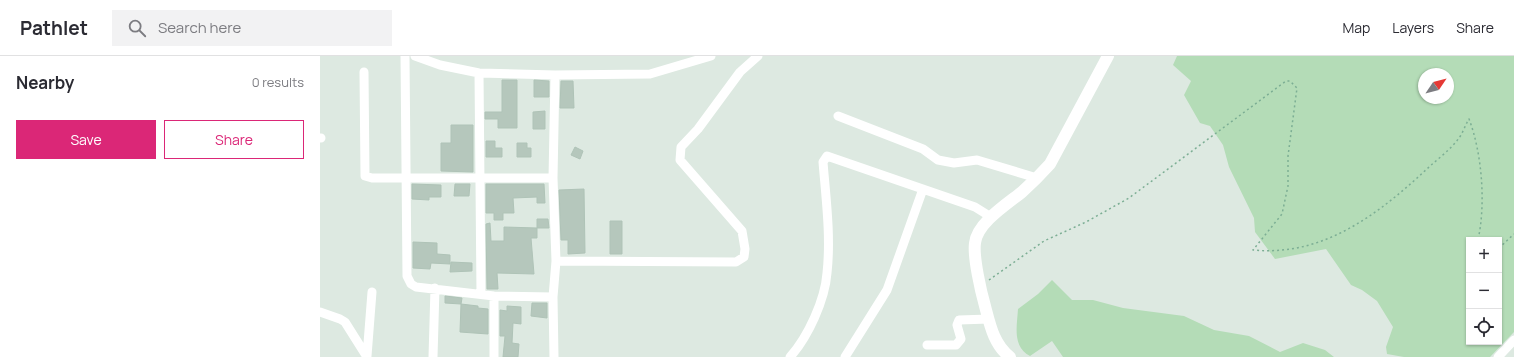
<!DOCTYPE html>
<meta charset="utf-8">
<style>
:root{--surface:#fff;--page:#f2f2f3;--text:#2b2b33;--muted:#7c7c81;--line:#e1e1e2;--accent:#db2777}
body{margin:0;font-family:Manrope,sans-serif;background:var(--page);color:var(--text)}
.controls{position:absolute;right:12px;bottom:12px;display:grid;overflow:hidden;border-radius:0px;box-shadow:0 1px 3px #0004}
.controls button{width:36px;height:36px;display:grid;place-items:center;padding:0;border:0;border-bottom:1px solid var(--line);background:var(--surface);color:var(--text);font:20px sans-serif}
.compass{position:absolute;left:1098px;top:12px;width:36px;height:36px;border-radius:50%;background:var(--surface);box-shadow:0 1px 3px #0004;rotate:55deg}
.list{margin:0;padding:0;list-style:none}
h2{display:flex;justify-content:space-between;align-items:center;height:52px;margin:0;padding:0 16px;font-size:17px}
h2 small{font-size:13px;font-weight:400;color:var(--muted)}
.actions{display:flex;gap:8px;padding:12px 16px}
.actions a{flex:1;padding:9px 0;border:1px solid var(--accent);border-radius:0px;text-align:center;font-size:14px;color:var(--accent)}
.actions .main{background:var(--accent);color:#fff}
.icon{flex:none;width:22px;height:22px;fill:none;stroke:currentColor;stroke-width:2;stroke-linecap:round;stroke-linejoin:round}
.map{position:relative;flex:none;width:1194px;height:301px;overflow:hidden}
header{display:flex;align-items:center;gap:24px;box-sizing:border-box;height:56px;padding:0 20px;background:var(--surface);border-bottom:1px solid var(--line)}
header strong{font-size:19px}
nav{display:flex;gap:22px;margin-inline-start:auto;font-size:14px}
.search{width:280px;height:36px;background:var(--page);display:flex;align-items:center;gap:10px;box-sizing:border-box;padding:0 14px;border-radius:0px;color:var(--muted);font-size:15px}
main{display:flex}
aside{flex:1;background:var(--surface)}
.map>svg:first-child{display:block}
.green{fill:#b4dcb7;fill-rule:evenodd}
.building{fill:#b5c7bc;stroke:#afc3b7}
.lines{fill:none;stroke-linecap:round;stroke-linejoin:round}
.path{stroke:#7cae94;stroke-width:1.5;stroke-dasharray:2 3;stroke-linecap:butt}
.street{stroke:#fff;stroke-width:9}
.secondary{stroke:#fff;stroke-width:12}
</style>
<header>
<strong>Pathlet</strong>
<div class="search"><svg class="icon" aria-label="search" viewBox="0 0 24 24"><circle cx="10" cy="10" r="6"/><path d="M15 15l6 6"/></svg>Search here</div>
<nav><a>Map</a><a>Layers</a><a>Share</a></nav>
</header>
<main>
<aside>
<h2>Nearby<small>0 results</small></h2>
<ul class="list">
</ul>
<div class="actions"><a class="main">Save</a><a>Share</a></div>
</aside>
<div class="map">
<svg width="1194" height="301" viewBox="0 0 1194 301">
<rect width="100%" height="100%" fill="#dde9e1"/>
<path class="green" d="M857,0H1194V276L1170,301H1084L1067,298L1066,291L1073,271L1057,245L1042,234L1031,229L1006,193L955,203L935,176L934,162L909,111L903,89L890,70L880,67L864,39L871,25L853,9ZM1104,18H1128V42H1104ZM1149,184H1179V286H1149Z
M732,224L752,244H773L803,252L864,260L894,274L929,280L960,296L983,287L1005,294L1014,301H743L732,285L710,300C692,291 697,270 698,253L718,238Z"/>
<path class="building" d="M182,24H197V72H178V63H165V56H182Z
M214,24L229,25V41H214Z
M241,25H253L254,52H240Z
M225,55V73H213V56Z
M131,69H153V116L121,115V87H131Z
M166,85H175V92H182V101H166Z
M197,87H207V92H211V101H197Z
M255,91L263,95L260,103L251,99Z
M92,128L121,129V141H109V144L92,143Z
M135,128H150L149,140H134Z
M166,128H224L225,147H217V141L193,142L194,157H183V164H174V157H166Z
M264,133L265,197L248,198V184H241L239,134Z
M217,163H228L229,172H217Z
M290,165H302V198H290Z
M170,167L171,185H184V171L217,172V182H211L214,218L177,217L178,233H167L166,168Z
M93,186L117,187V198L130,199V208L111,207L110,213L93,212Z
M131,206L152,207V215L130,216Z
M125,240L142,242L141,248L125,247Z
M212,247H227V262L211,260Z
M141,248L158,250V252L168,253V278L140,276Z
M187,250L201,251V268L193,267L192,287L199,288L198,301H183L185,280H180V254L187,255Z"/>
<g class="lines">
<path class="path" d="M1179,192L1194,178
M669,224L724,185L766,166L809,142L966,25H970L977,32L968,100V130L962,158L933,194C1004,201 1060,157 1109,111C1119,102 1131,93 1139,82C1143,77 1145,69 1149,63C1162,97 1166,148 1158,184"/>
<path class="street" d="M85,0L87,220L91,228L96,231L174,240L233,241
M95,0L120,9L159,17L235,19L330,18L391,0
M44,16L45,120L52,122H233
M159,17L161,238
M518,60L603,93L618,104L634,107L657,104L717,122
M0,82H1
M236,205L416,206L424,201L425,193L422,175L360,104L361,91L378,73L420,16L438,0
M0,256L20,263L25,266L47,301
M607,289H636L641,283L637,269L639,264L669,263
M47,300L52,236
M113,301L115,232
M174,301V240
M234,301L233,241L236,205L233,122L235,19
M470,301C488,281 505,244 507,217C511,181 506,143 503,106L507,100L655,151L671,161
M525,301L567,234L603,133
M1178,301L1194,284"/>
<path class="secondary" d="M690,301C674,289 670,269 665,250C661,236 653,201 655,187C657,167 687,148 702,136C712,127 721,118 730,108L788,0"/>
</g>
</svg>
<div class="controls">
<button>+</button>
<button>−</button>
<button><svg class="icon" aria-label="locate" viewBox="0 0 24 24"><circle cx="12" cy="12" r="6"/><path d="M12 2v4M12 18v4M2 12h4M18 12h4"/></svg></button>
</div>
<svg class="compass" viewBox="-18 -18 36 36"><path d="M0-13l5 13h-10z" fill="#e53935"/><path d="M0 13l5-13h-10z" fill="#7c7c81"/></svg>
</div>
</main>
